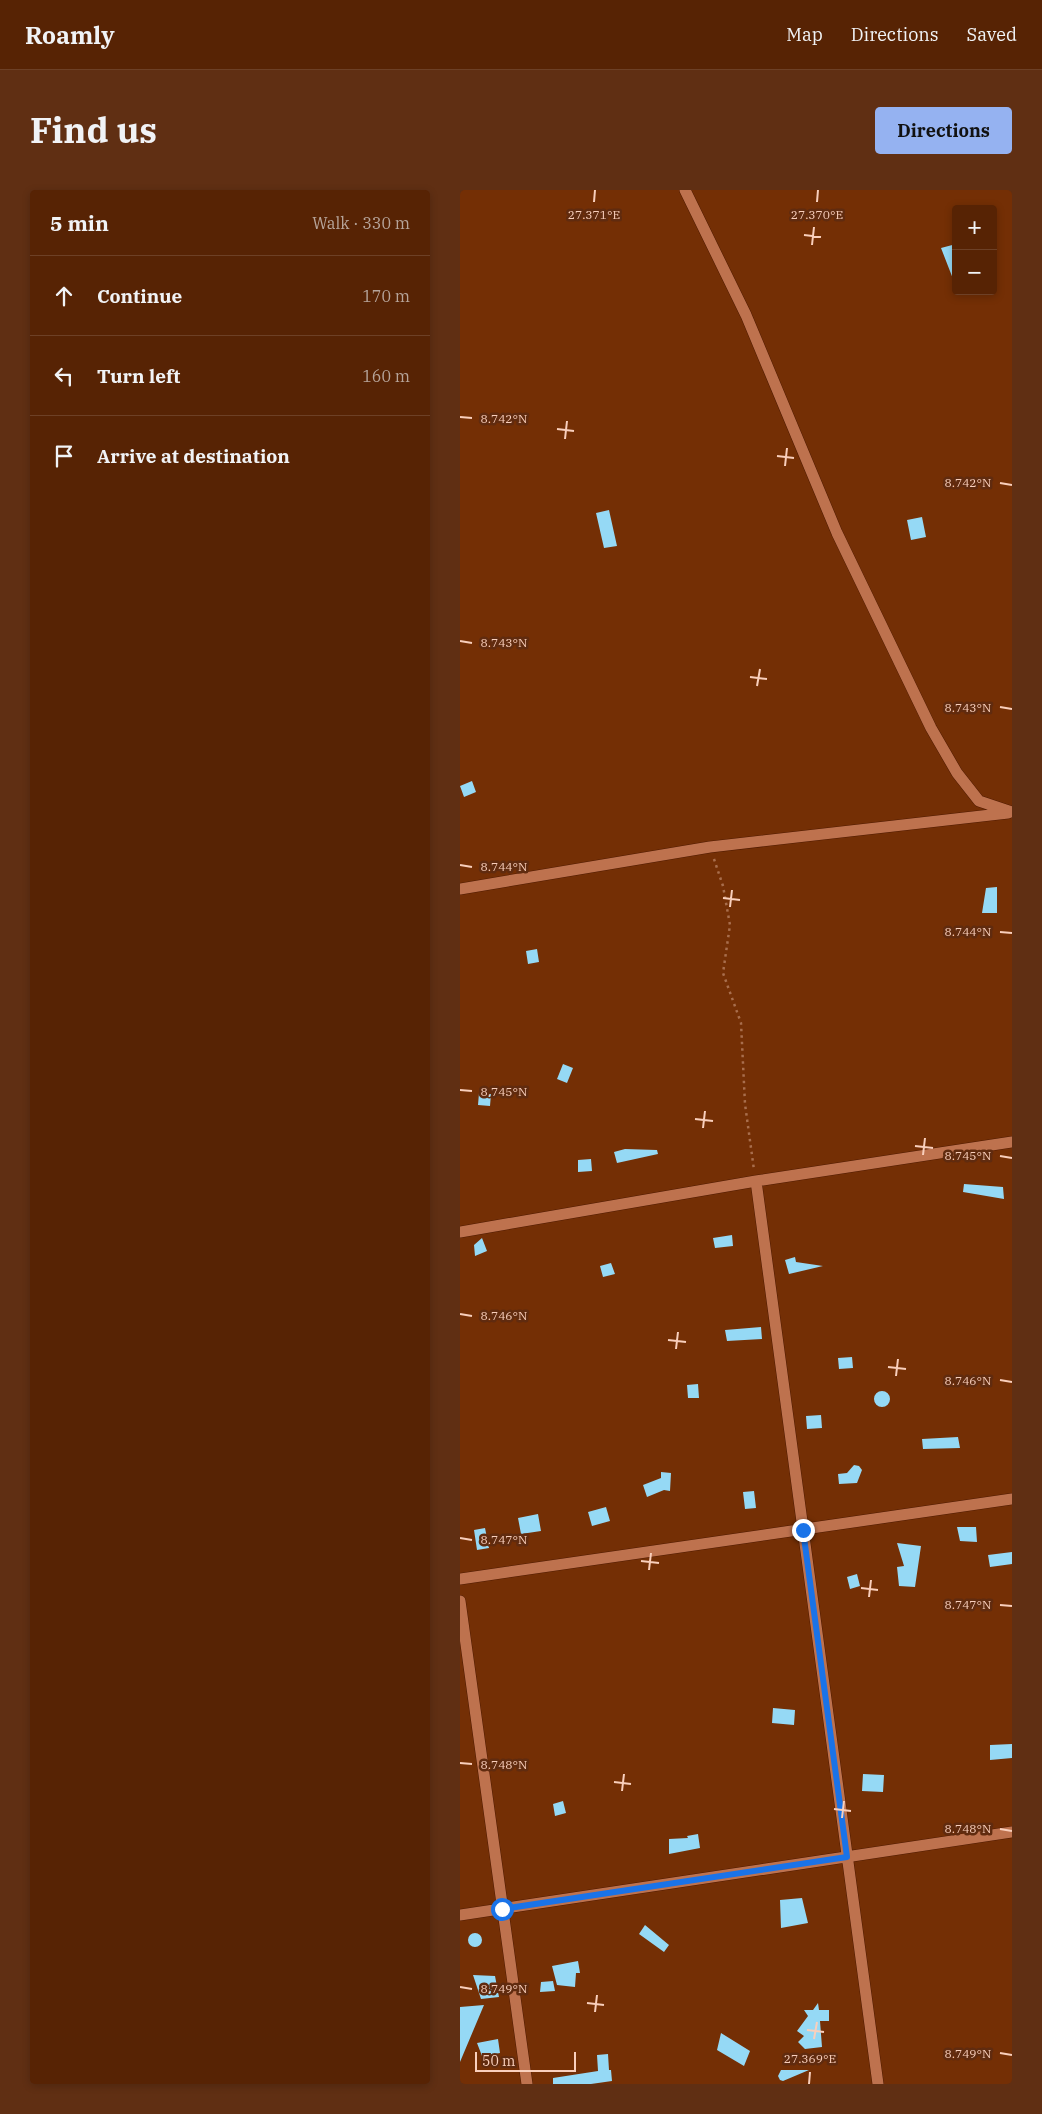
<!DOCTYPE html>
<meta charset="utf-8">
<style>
:root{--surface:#572304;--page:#602f13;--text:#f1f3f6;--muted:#b6a49a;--line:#6d4026;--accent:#95b2f1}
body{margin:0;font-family:"IBM Plex Serif",serif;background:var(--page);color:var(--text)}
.controls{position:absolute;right:15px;top:15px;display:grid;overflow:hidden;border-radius:5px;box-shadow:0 2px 8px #0003}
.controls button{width:45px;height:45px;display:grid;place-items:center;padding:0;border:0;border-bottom:1px solid var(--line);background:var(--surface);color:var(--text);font:25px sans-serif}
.scale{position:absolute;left:15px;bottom:12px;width:101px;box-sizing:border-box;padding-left:5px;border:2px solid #f9cfbc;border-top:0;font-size:14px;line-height:18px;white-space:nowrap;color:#f9cfbc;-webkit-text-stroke:4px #602b0f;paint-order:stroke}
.stop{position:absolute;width:15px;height:15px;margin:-11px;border:4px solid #1a73e8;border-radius:50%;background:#fff}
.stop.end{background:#1a73e8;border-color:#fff;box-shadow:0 1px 5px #0008}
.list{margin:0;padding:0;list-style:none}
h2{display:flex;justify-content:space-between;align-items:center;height:65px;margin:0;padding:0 20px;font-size:21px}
h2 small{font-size:16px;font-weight:400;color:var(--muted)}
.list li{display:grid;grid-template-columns:32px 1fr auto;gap:15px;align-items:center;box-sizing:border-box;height:80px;padding:0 20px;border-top:1px solid var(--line)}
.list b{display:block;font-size:19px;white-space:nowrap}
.list em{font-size:16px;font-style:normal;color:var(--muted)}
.icon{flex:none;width:28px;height:28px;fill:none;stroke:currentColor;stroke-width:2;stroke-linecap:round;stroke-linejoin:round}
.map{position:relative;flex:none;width:552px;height:1894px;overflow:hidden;border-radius:5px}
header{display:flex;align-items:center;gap:30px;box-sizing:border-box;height:70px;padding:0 25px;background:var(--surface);border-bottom:1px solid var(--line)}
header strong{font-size:24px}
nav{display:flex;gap:28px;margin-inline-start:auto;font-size:18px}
.intro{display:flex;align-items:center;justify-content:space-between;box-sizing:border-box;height:120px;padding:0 30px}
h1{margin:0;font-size:35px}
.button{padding:12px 22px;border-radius:5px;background:var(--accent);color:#111;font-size:18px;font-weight:700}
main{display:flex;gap:30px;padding:0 30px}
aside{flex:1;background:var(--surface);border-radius:5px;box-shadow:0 2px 8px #0003}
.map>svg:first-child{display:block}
.building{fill:#95d9f5}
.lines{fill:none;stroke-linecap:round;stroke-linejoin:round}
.minor-casing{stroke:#4f1a00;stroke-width:12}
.path{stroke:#a86e4d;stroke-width:2.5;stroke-dasharray:2.5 4;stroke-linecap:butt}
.minor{stroke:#be724e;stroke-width:11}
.route{stroke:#1a73e8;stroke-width:6}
.ticks{fill:none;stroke:#f9cfbc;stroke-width:2}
.ticks-label{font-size:12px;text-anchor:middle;fill:#f9cfbc;stroke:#602b0f;stroke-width:5;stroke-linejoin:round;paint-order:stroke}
</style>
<header>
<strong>Roamly</strong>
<nav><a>Map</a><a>Directions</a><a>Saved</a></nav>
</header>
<div class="intro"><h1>Find us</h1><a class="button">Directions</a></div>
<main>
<aside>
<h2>5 min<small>Walk · 330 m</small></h2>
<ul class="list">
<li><svg class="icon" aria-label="ahead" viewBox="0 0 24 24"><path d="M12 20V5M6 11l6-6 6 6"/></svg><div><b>Continue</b></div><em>170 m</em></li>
<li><svg class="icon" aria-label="left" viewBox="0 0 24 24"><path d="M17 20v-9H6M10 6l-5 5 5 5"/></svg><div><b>Turn left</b></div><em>160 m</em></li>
<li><svg class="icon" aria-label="arrive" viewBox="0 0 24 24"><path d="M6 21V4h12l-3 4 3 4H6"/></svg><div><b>Arrive at destination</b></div></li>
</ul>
</aside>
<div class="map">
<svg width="552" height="1894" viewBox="0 0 552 1894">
<rect width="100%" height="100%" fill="#742f05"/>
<path class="building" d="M496,54V94H495L481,58Z
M149,320L157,356L144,358L136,323Z
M462,327L466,347L451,350L447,330Z
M12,591L16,602L4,607L0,596Z
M537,697V723H522L526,698Z
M77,759L79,772L68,774L66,761Z
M103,874L113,878L107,893L97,889Z
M19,903L31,904L30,916L18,915Z
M165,959L197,960L198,964L157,973L154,962Z
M131,969L132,981L118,982V970Z
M504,994L543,997L544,1009L503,1002Z
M272,1045L273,1056L255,1058L253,1048Z
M22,1048L27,1061L15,1066L14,1055Z
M335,1067L336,1072L363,1076L329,1084L325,1070Z
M151,1073L155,1084L143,1087L140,1076Z
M301,1137L302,1149L267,1151L265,1140Z
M392,1167L393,1178L379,1179L378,1168Z
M238,1194L239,1208H228L227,1195Z
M414 1209a8 8 0 1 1 16 0a8 8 0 1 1-16 0Z
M361,1225L362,1238L347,1239L346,1226Z
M498,1247L500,1258L463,1259L462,1249Z
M394,1275L399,1276L402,1280L397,1293L379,1294L378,1284L387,1283Z
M201,1282L211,1283L210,1301L204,1300L187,1307L183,1295L201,1288Z
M294,1301L296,1318L285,1319L283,1302Z
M146,1317L150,1331L132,1336L128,1322Z
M78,1324L81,1341L61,1344L58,1328Z
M497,1337H516L517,1352L500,1351Z
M25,1338L29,1358L17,1360L14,1340Z
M437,1353L461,1356L455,1397L439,1396L437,1377L444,1376Z
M552,1362V1374L530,1377L528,1365Z
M397,1384L400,1396L390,1399L387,1387Z
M313,1518L335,1520L334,1535L312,1533Z
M552,1554V1568L530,1570V1555Z
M403,1584L424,1585L423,1602L402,1601Z
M103,1611L106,1623L95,1626L93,1614Z
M238,1644L240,1658L209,1664V1649L228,1648L227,1646Z
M342,1708L348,1733L321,1738L320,1710Z
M185,1735L209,1755L204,1762L179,1744Z
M8 1750a7 7 0 1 1 14 0a7 7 0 1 1-14 0Z
M118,1771L120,1783H116L115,1797L97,1795L92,1776Z
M13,1785L35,1786L39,1807L21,1809Z
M93,1791L95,1801L80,1802L81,1792Z
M358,1813L359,1820H369V1831H360L362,1857L345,1859L338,1852L344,1846L337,1841L348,1826L344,1820H353Z
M24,1815L0,1872V1817Z
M261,1843L290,1861L284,1876L257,1860Z
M38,1849L40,1863L22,1866L17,1853Z
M148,1864L149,1880H151L152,1891L131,1894H93V1888L138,1881L137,1865Z
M321,1880H349L323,1891L320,1890L318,1886Z"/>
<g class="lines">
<g class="minor-casing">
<path id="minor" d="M225,0L286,125L377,343L471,538L497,583L519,611L552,622
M0,699L250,657L548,623
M296,991L418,1894
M0,1042L296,991L552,952
M0,1389L552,1309
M0,1411L67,1894
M0,1725L552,1642"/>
</g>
<path class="path" d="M254,669L263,696L270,735L263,783L281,833L285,914L294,980"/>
<use href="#minor" class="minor"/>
</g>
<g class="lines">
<path class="route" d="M42,1719L387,1667L343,1340"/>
</g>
<path class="ticks" d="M134,12L135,0M357,12L358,0M344,45L361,47M352,55L354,37M0,227L12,228M97,239L114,241M105,249L107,231M317,266L334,268M325,276L327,258M540,293L552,295M0,451L12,453M290,487L307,489M297,496L300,479M540,517L552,519M0,675L12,677M263,708L280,710M270,717L272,700M540,742L552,743M0,900L12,901M235,929L253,931M243,938L245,921M455,956L473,958M463,965L465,948M540,966L552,968M0,1124L12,1126M208,1150L226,1152M216,1159L218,1142M428,1177L446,1179M436,1186L438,1169M540,1190L552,1192M0,1348L12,1350M181,1371L199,1373M189,1380L191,1363M401,1398L418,1400M409,1407L411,1390M540,1415L552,1416M0,1573L12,1574M154,1592L171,1594M162,1601L164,1584M374,1619L391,1621M382,1628L384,1611M540,1639L552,1641M0,1797L12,1799M127,1813L144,1815M135,1822L137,1805M347,1840L364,1842M354,1849L357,1832M540,1863L552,1865M349,1894L350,1882"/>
<g class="ticks-label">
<text x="134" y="29">27.371°E</text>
<text x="357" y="29">27.370°E</text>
<text x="44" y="233">8.742°N</text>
<text x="508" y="297">8.742°N</text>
<text x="44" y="457">8.743°N</text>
<text x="508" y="522">8.743°N</text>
<text x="44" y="681">8.744°N</text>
<text x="508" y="746">8.744°N</text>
<text x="44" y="906">8.745°N</text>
<text x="508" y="970">8.745°N</text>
<text x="44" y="1130">8.746°N</text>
<text x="508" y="1195">8.746°N</text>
<text x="44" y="1354">8.747°N</text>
<text x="508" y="1419">8.747°N</text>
<text x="44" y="1579">8.748°N</text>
<text x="508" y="1643">8.748°N</text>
<text x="44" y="1803">8.749°N</text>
<text x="508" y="1868">8.749°N</text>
<text x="350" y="1873">27.369°E</text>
</g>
</svg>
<div class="controls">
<button>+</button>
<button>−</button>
</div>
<div class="scale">50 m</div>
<div class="stop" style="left:42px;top:1719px"></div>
<div class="stop end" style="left:343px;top:1340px"></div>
</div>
</main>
